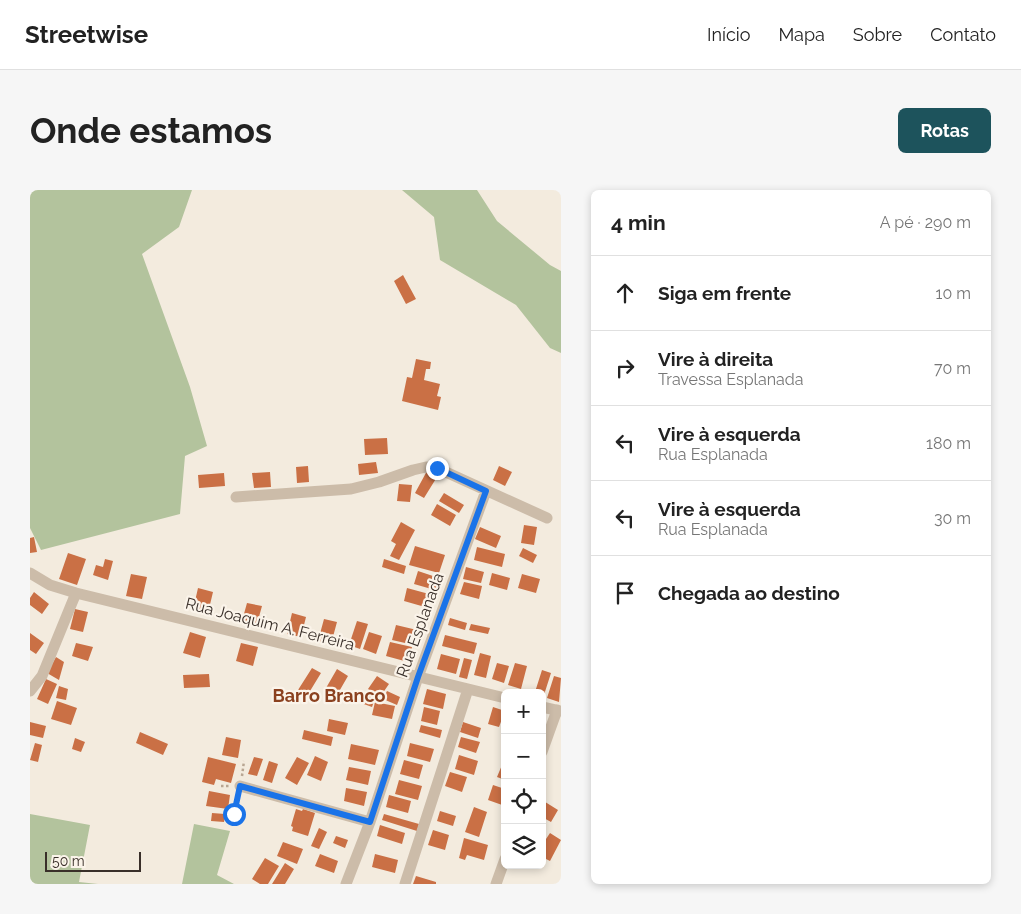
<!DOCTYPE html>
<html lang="pt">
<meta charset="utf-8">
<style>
:root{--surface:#fff;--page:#f6f6f6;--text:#222;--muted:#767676;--line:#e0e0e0;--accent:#1d535c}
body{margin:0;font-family:Raleway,sans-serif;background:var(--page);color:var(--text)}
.controls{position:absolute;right:15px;bottom:15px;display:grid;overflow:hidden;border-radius:8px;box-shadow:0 2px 8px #0003}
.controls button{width:45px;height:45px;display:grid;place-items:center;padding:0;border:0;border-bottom:1px solid var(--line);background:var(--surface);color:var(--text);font:25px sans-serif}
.scale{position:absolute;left:15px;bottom:12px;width:96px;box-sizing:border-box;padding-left:5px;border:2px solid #392f29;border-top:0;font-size:14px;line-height:18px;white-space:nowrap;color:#392f29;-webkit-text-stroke:4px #fbf4ea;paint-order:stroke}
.stop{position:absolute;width:15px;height:15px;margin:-11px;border:4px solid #1a73e8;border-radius:50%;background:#fff}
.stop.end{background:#1a73e8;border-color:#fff;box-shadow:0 1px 5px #0008}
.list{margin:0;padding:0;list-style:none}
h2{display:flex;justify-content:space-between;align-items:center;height:65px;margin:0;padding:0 20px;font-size:21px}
h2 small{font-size:16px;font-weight:400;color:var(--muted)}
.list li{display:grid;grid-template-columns:32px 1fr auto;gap:15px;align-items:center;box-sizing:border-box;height:75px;padding:0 20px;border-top:1px solid var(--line)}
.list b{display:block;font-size:19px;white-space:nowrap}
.list p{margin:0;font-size:16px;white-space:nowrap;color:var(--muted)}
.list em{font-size:16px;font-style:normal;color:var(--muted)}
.icon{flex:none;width:28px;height:28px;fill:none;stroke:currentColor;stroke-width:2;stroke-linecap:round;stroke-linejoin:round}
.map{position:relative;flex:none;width:531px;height:694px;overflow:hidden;border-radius:8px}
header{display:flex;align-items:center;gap:30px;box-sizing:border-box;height:70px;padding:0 25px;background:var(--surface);border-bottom:1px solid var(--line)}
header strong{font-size:24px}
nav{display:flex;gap:28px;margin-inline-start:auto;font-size:18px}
.intro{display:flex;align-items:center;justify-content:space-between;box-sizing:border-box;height:120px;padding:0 30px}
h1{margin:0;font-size:35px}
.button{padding:12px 22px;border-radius:8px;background:var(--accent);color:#fff;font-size:18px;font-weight:700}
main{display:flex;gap:30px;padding:0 30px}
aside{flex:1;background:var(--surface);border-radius:8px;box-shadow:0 2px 8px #0003}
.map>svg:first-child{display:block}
.green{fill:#b3c39d}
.building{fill:#ca7045}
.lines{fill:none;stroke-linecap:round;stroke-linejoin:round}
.path{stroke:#b8a693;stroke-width:2.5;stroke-dasharray:2.5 2.5;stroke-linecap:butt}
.minor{stroke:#ccbca9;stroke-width:11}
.route{stroke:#1a73e8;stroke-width:6}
.labels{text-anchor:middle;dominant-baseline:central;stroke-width:4.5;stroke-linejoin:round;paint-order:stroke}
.street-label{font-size:16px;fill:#392f29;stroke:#fbf4ea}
.neighbourhood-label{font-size:18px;font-weight:bold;fill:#8b411f;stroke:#fbf4ea}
</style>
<header>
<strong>Streetwise</strong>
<nav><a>Início</a><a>Mapa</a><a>Sobre</a><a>Contato</a></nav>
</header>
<div class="intro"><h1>Onde estamos</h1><a class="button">Rotas</a></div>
<main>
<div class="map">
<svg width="531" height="694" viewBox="0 0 531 694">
<rect width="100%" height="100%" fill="#f3ebde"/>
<path class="green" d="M0,0H162L149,37L112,64L160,197L177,256L155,266L150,324L11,360L0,338Z
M372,0H447L467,31L520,75L531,81V163L520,158L486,115L410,70L404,27Z
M0,624L60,635L49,692L68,694H0Z
M164,634L200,641L187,685L204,694H152Z"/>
<path class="building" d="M373,85L386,109L376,114L364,91Z
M386,169L401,172L400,179H396L394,190L410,194L407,206L411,207L408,220L372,211L377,187L382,188Z
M357,248L358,264L335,265L334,249Z
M346,272L348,283L329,285L328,274Z
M278,276L279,292L267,293L266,277Z
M469,276L482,282L475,296L463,290Z
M397,281L407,287L394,308L385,303Z
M240,282L241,297L224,298L222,283Z
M194,283L195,296L169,298L168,285Z
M369,294L382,295L380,312L367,311Z
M414,303L434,315L429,323L409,311Z
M407,314L426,325L420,336L401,325Z
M371,332L385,340L369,370L360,366L366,354L361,351Z
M494,335L507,337L504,355L491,353Z
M450,337L471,346L466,358L445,349Z
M4,347L7,362L0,363V348Z
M385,356L415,365L409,383L379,375Z
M447,357L475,364L472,377L444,370Z
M493,358L507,365L503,373L489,366Z
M38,363L56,369L47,395L29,389Z
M75,369L83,371L78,390L63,385L66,375L73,377Z
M354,369L376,376L374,384L352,377Z
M436,377L454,382L451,393L433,389Z
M388,381L409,388L405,400L384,394Z
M462,383L480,388L477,400L459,395Z
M101,384L117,387L112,409L96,406Z
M492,384L510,389L506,403L488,398Z
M434,392L452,396L449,409L430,404Z
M168,398L183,402L178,423L163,420Z
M377,398L399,404L395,417L374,411Z
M4,402L19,414L12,424L0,415V408Z
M217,413L232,416L227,434L212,431Z
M45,419L58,422L53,442L40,439Z
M262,423L276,427L271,447L257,444Z
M420,428L437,433L435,440L418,435Z
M294,429L307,432L301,454L288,451Z
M327,431L338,434L330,459L319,455Z
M441,434L460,438L458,444L439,440Z
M366,435L387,440L384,455L362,450Z
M160,442L176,447L170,468L153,463Z
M339,442L352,446L346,464L333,459Z
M0,443L14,453L6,464L0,460Z
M415,445L447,453L444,464L412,456Z
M360,452L382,457L378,472L356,466Z
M46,453L63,457L58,471L42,466Z
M211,453L228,457L223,476L206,471Z
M450,463L461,466L456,488L444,485Z
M411,464L430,469L426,484L407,479Z
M26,467L34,472L29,490L17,483Z
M434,468L442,470L437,489L429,487Z
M467,473L479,476L474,493L462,489Z
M485,473L497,476L491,499L478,495Z
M282,478L291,483L277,506L268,500Z
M307,479L318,486L307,505L296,498Z
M512,480L521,483L513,508L512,503L505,502Z
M179,484L180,497L154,498L153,485Z
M347,486L359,494L350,507L338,499Z
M524,486L531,488L529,512L517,508Z
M16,489L27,494L18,514L7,509Z
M29,496L38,499L36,510L26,508Z
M397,499L416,504L413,519L393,514Z
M357,501L370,507L367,515L353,509Z
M334,504L345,508L342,517L331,513Z
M27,511L47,518L41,535L21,529Z
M345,512L365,516L362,529L342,525Z
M394,517L410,521L407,535L391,531Z
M463,517L475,521L469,537L458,534Z
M299,529L318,533L315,545L297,541Z
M0,532L16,536L13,548L0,545Z
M433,532L451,538L448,548L430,542Z
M391,535L412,540L410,548L389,542Z
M274,540L303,547L301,556L272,549Z
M110,542L138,554L133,565L106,553Z
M196,547L211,550L208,568L192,565Z
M431,547L450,552L446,563L428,557Z
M45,548L55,552L51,562L42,559Z
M5,553L12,555L8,572L0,570Z
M380,553L404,559L400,572L377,566Z
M321,554L349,560L345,575L318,569Z
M429,565L448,571L444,585L425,579Z
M285,566L298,572L291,591L277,585Z
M178,567L206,574L201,593L186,589L184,595L172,592Z
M224,567L233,569L227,586L218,584Z
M267,567L279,573L267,595L255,588Z
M374,570L393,575L389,589L370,584Z
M239,571L248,574L242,593L233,590Z
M472,575L475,576V590L467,587Z
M319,577L341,581L338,595L316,590Z
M420,582L437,587L432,602L415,596Z
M369,590L392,596L388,610L365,604Z
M463,595L475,599V616L458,610Z
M316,598L337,602L334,616L314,611Z
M179,601L200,605L198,619L176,616Z
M359,605L381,611L378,623L356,617Z
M512,610L528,620L521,632L512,627Z
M444,617L457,622L449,647L435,642Z
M266,619L272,621L273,619L285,623L278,646L262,641L263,637L261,636Z
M410,621L426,626L423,636L407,631Z
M182,623L195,624L194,632L181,631Z
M354,624L389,634L387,641L352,630Z
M350,635L375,643L372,654L347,646Z
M289,638L297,642L289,659L281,656Z
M403,640L419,645L415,660L398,655Z
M520,643L531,650L520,671L512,667L514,664L512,663V647L516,649Z
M306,646L318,650L315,658L303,653Z
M434,648L458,655L454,670L437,665L435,670L429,668Z
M253,652L273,659L267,674L247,666Z
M290,664L308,671L304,683L285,676Z
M345,664L368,670L365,683L342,677Z
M235,668L249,676L238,694H230L222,689Z
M255,673L264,679L255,694H242Z
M386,686L406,692V694H383Z"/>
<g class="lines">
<path class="path" d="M212,586L214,571
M191,596H200
M204,624L208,606"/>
<path class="minor" d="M206,307L321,299L349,292L383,280L396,277L407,278L517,328
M0,383L20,395L46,403L475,508
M0,501L12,486L46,403
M512,517L531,521
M512,562L527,520
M210,596L340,632
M316,694L340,632L388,487L456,301
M375,694L438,499
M466,694L475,669"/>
</g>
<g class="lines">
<path class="route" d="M204,624L210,596L340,632L388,487L456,301L407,278"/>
</g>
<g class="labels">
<g class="street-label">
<text transform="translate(240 434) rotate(14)">Rua Joaquim A. Ferreira</text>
<text transform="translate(390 435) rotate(-70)">Rua Esplanada</text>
</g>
<g class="neighbourhood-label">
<text x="299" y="505">Barro Branco</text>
</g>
</g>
</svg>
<div class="controls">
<button>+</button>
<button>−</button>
<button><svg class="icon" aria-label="locate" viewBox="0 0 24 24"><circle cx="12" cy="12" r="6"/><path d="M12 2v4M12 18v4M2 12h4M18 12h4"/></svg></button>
<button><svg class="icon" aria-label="layers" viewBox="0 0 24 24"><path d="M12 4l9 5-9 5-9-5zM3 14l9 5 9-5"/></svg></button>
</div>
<div class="scale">50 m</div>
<div class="stop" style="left:204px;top:624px"></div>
<div class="stop end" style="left:407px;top:278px"></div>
</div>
<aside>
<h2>4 min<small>A pé · 290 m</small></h2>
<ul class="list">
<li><svg class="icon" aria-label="ahead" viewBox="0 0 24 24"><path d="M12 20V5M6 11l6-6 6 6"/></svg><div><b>Siga em frente</b></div><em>10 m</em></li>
<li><svg class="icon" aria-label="right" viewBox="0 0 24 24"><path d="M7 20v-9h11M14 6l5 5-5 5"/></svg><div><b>Vire à direita</b><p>Travessa Esplanada</p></div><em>70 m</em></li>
<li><svg class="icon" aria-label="left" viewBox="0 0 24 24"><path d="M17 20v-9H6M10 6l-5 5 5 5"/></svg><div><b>Vire à esquerda</b><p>Rua Esplanada</p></div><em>180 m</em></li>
<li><svg class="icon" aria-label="left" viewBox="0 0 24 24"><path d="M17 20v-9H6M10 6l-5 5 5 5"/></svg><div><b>Vire à esquerda</b><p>Rua Esplanada</p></div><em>30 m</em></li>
<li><svg class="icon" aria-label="arrive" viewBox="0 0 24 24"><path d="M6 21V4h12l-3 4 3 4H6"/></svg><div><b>Chegada ao destino</b></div></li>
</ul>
</aside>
</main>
